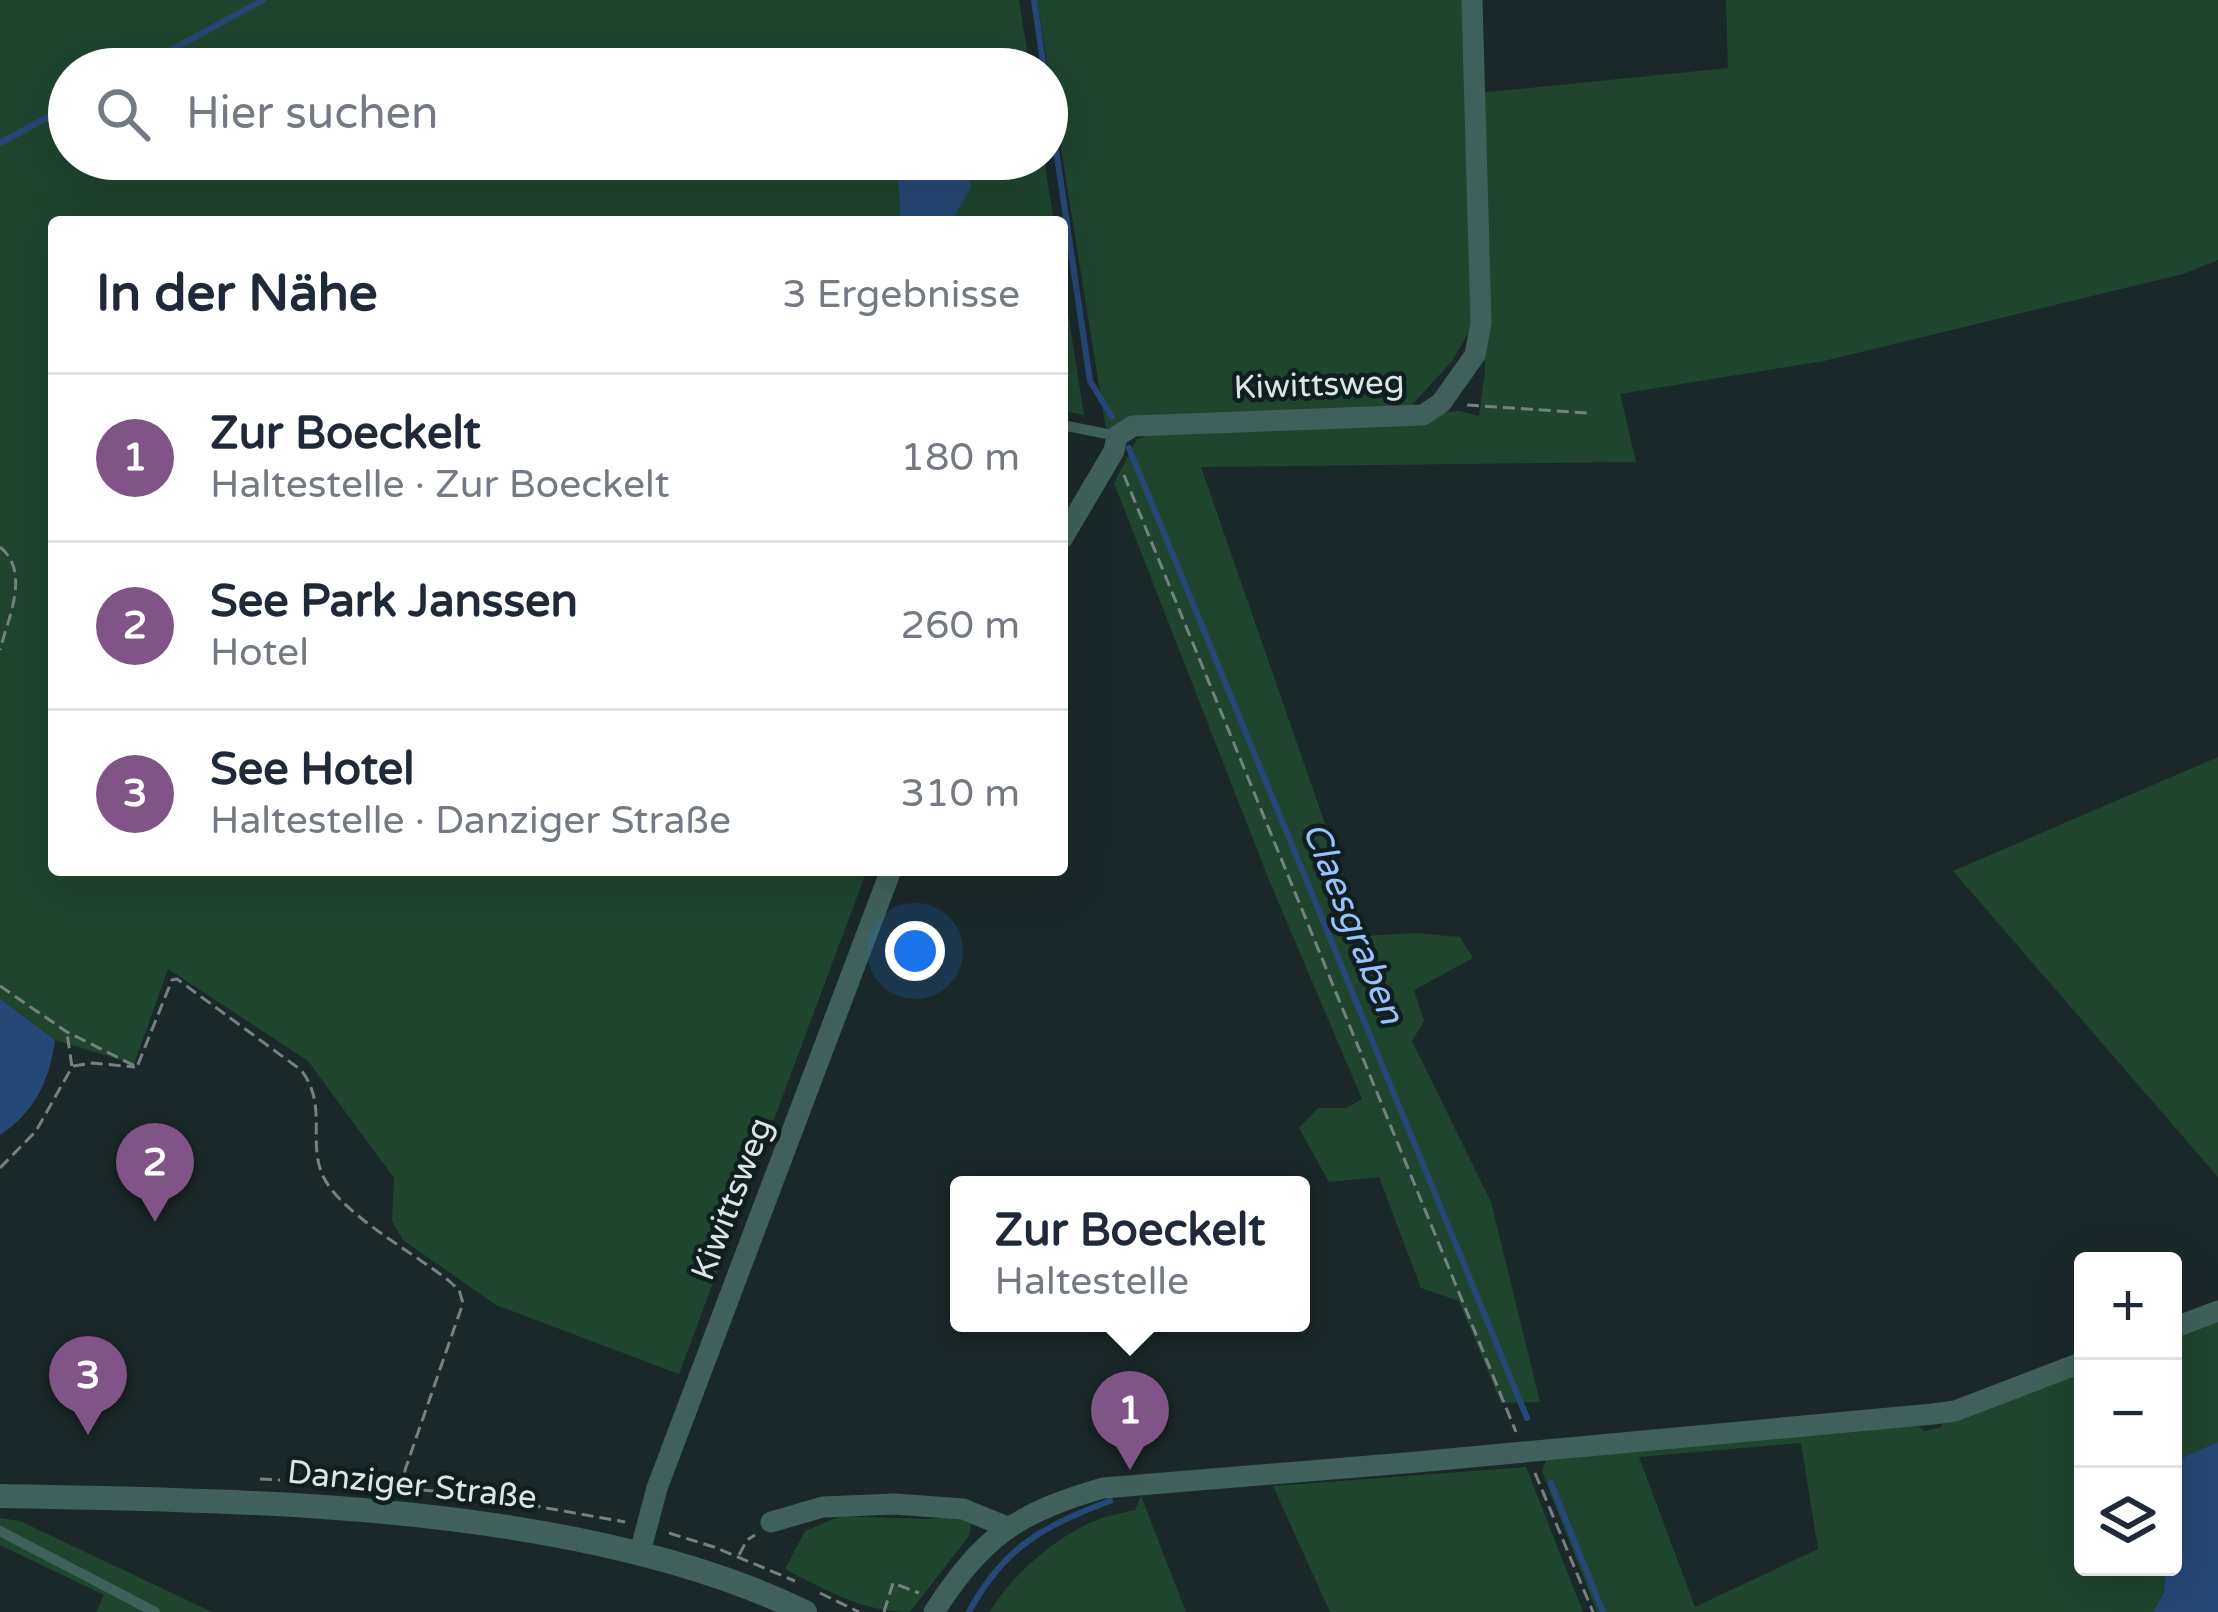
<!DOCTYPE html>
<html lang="de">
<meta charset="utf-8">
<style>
:root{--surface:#fff;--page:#f2f2f3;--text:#1f2937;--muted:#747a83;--line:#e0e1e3;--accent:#815488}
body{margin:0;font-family:"Varela Round",sans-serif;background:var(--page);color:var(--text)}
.controls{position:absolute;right:36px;bottom:36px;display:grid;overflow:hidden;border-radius:12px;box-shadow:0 12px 48px #0002}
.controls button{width:108px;height:108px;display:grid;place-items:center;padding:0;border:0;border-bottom:3px solid var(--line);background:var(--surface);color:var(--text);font:60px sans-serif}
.you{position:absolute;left:915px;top:951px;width:42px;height:42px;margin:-30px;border:9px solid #fff;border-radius:50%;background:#1a73e8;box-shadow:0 0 0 18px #1a73e833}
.badge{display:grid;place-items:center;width:78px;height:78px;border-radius:50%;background:var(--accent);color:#fff;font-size:39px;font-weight:700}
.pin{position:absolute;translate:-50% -99px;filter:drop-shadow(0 3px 6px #0008)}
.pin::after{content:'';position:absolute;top:63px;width:42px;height:36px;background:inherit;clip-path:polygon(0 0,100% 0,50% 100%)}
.popup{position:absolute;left:950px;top:1176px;width:360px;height:156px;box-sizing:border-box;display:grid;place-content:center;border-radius:12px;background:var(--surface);filter:drop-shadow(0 3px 9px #0005);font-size:39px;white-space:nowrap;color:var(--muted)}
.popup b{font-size:45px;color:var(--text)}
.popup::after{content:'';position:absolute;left:50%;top:100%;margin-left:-24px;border:24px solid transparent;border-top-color:var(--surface)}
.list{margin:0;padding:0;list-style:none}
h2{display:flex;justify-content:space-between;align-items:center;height:156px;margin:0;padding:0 48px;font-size:51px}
h2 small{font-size:39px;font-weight:400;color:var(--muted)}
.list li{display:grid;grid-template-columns:78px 1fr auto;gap:36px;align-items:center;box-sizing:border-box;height:168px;padding:0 48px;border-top:3px solid var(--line)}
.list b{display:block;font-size:45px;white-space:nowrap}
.list p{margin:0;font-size:39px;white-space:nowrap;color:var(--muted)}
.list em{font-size:39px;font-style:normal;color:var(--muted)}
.icon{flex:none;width:66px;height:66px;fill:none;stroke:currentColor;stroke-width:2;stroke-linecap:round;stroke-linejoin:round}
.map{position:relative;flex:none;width:2218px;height:1612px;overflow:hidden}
.search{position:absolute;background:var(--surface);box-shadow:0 12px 48px #0002;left:48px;top:48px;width:1020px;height:132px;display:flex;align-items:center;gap:30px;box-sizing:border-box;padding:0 42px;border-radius:66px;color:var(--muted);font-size:45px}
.panel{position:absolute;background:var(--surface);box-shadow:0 12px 48px #0002;left:48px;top:216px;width:1020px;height:660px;border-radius:12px}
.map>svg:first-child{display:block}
.green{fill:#1f452f;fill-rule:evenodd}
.water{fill:#264876}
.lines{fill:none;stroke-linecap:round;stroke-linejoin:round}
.stream{stroke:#264876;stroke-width:6}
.path{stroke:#758081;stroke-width:3;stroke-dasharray:12 6;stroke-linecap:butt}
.service{stroke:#40615b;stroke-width:10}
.minor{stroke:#40615b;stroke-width:21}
.tertiary{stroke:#40615b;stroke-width:24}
.labels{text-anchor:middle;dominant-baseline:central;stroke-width:9;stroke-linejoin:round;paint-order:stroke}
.street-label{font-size:33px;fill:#dce4e5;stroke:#111e20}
.water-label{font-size:36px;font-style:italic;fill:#98c2fc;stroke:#111e20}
</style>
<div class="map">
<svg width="2218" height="1612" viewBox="0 0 2218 1612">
<rect width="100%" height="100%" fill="#1b2829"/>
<path class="green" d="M0,0H1019L1030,69H69V159H1044L1054,222H54V870H867L679,1374L496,1305L403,1240L392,1221L394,1178L308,1061L168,969L134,1064L55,1040L0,999Z
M1037,0H1470L1473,325L1452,361L1405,413L1184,418L1106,429Z
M1726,0H2218V260L2183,274L1824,361L1620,394L1636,462L1201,467L1364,936L1416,933L1460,937L1473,958L1414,990L1424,1021L1412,1041L1491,1202L1540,1402L1501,1403L1459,1301L1421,1288L1379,1177L1329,1182L1299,1128L1318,1108H1346L1362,1099L1269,880L1114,483L1137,439L1173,427L1333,425L1459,411L1479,416L1485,371L1478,93L1728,68Z
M1062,275L1084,415L1062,411Z
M2218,757V1177L1953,871Z
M2218,1321V1442L2189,1454L2173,1465V1337Z
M2083,1369V1567H2165L2164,1592L2153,1612H1597L1542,1472L1546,1460L1918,1425L1924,1431L1942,1427V1421ZM1801,1443L1818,1549L1695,1607L1639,1457Z
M1526,1467L1583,1612H1330L1273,1486Z
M1141,1496L1186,1612H990C1011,1575 1058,1535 1097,1520C1109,1515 1123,1513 1135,1510Z
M841,1516L926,1519L969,1516L971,1525L969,1536L910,1612C863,1612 826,1590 785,1569L805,1531Z
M0,1518L20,1521L212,1612H96L104,1595L0,1545Z"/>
<path class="water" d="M925,162C944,163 967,166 971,187L951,222H898C904,204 894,186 901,168Z
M0,999L55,1040C50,1080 34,1113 0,1135Z
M2218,1442V1612H2153L2164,1592L2165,1567H2173V1465L2189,1454Z"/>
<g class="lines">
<path class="stream" d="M1034,0L1044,69
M136,69L263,0
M1047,88L1090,381L1112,417
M0,143L69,106
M1129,448L1527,1418
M1551,1483L1603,1612
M969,1612C1003,1548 1044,1525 1110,1501"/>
<path class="path" d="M1467,405L1587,413
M1124,475L1516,1432
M0,547C31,572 8,618 0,650
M0,986L67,1032L137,1067L172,980L177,979L301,1070C329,1106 306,1142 324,1178C342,1214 415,1254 448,1280L459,1290L463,1303L405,1470L403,1487
M73,1066L93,1063L135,1067
M0,1168L36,1131L72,1067L67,1033
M1535,1473L1593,1612
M260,1479L280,1480
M296,1481L463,1493L625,1522
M669,1533L714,1547L795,1581
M739,1555L747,1540L755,1535
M820,1593L859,1612
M884,1612L893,1583L919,1593"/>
<path class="service" d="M1062,425L1117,436
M0,1531L155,1612"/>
<path class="minor" d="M1062,539L1114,451L1117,436L1133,426L1423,415L1441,403L1475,355L1481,323L1472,0
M2173,1328L2218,1311
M771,1522L823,1507L895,1504L963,1509L1007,1527
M640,1552L657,1488L891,870
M934,1612C983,1536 1017,1513 1103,1488L1417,1462L1933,1414L1955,1411L2083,1362"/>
<path class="tertiary" d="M0,1496C195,1500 388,1501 580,1540C658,1556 733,1577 805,1612"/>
</g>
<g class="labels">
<g class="street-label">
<text transform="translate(1319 385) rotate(-2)">Kiwittsweg</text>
<text transform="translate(732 1199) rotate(-69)">Kiwittsweg</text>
<text transform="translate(412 1485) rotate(6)">Danziger Straße</text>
</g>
<g class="water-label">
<text transform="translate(1353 923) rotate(68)">Claesgraben</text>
</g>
</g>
</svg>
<div class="controls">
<button>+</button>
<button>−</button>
<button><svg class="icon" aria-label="layers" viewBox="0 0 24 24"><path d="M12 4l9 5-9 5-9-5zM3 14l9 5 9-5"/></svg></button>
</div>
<div class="you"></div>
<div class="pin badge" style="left:1130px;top:1470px">1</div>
<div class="popup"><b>Zur Boeckelt</b>Haltestelle</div>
<div class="pin badge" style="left:155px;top:1222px">2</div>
<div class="pin badge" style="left:88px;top:1435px">3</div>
<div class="search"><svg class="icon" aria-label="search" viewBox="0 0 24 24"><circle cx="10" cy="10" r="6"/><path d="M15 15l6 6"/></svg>Hier suchen</div>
<section class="panel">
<h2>In der Nähe<small>3 Ergebnisse</small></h2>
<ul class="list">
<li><span class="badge">1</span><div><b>Zur Boeckelt</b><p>Haltestelle · Zur Boeckelt</p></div><em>180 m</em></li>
<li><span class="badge">2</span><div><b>See Park Janssen</b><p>Hotel</p></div><em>260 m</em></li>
<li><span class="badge">3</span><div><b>See Hotel</b><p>Haltestelle · Danziger Straße</p></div><em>310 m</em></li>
</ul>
</section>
</div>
